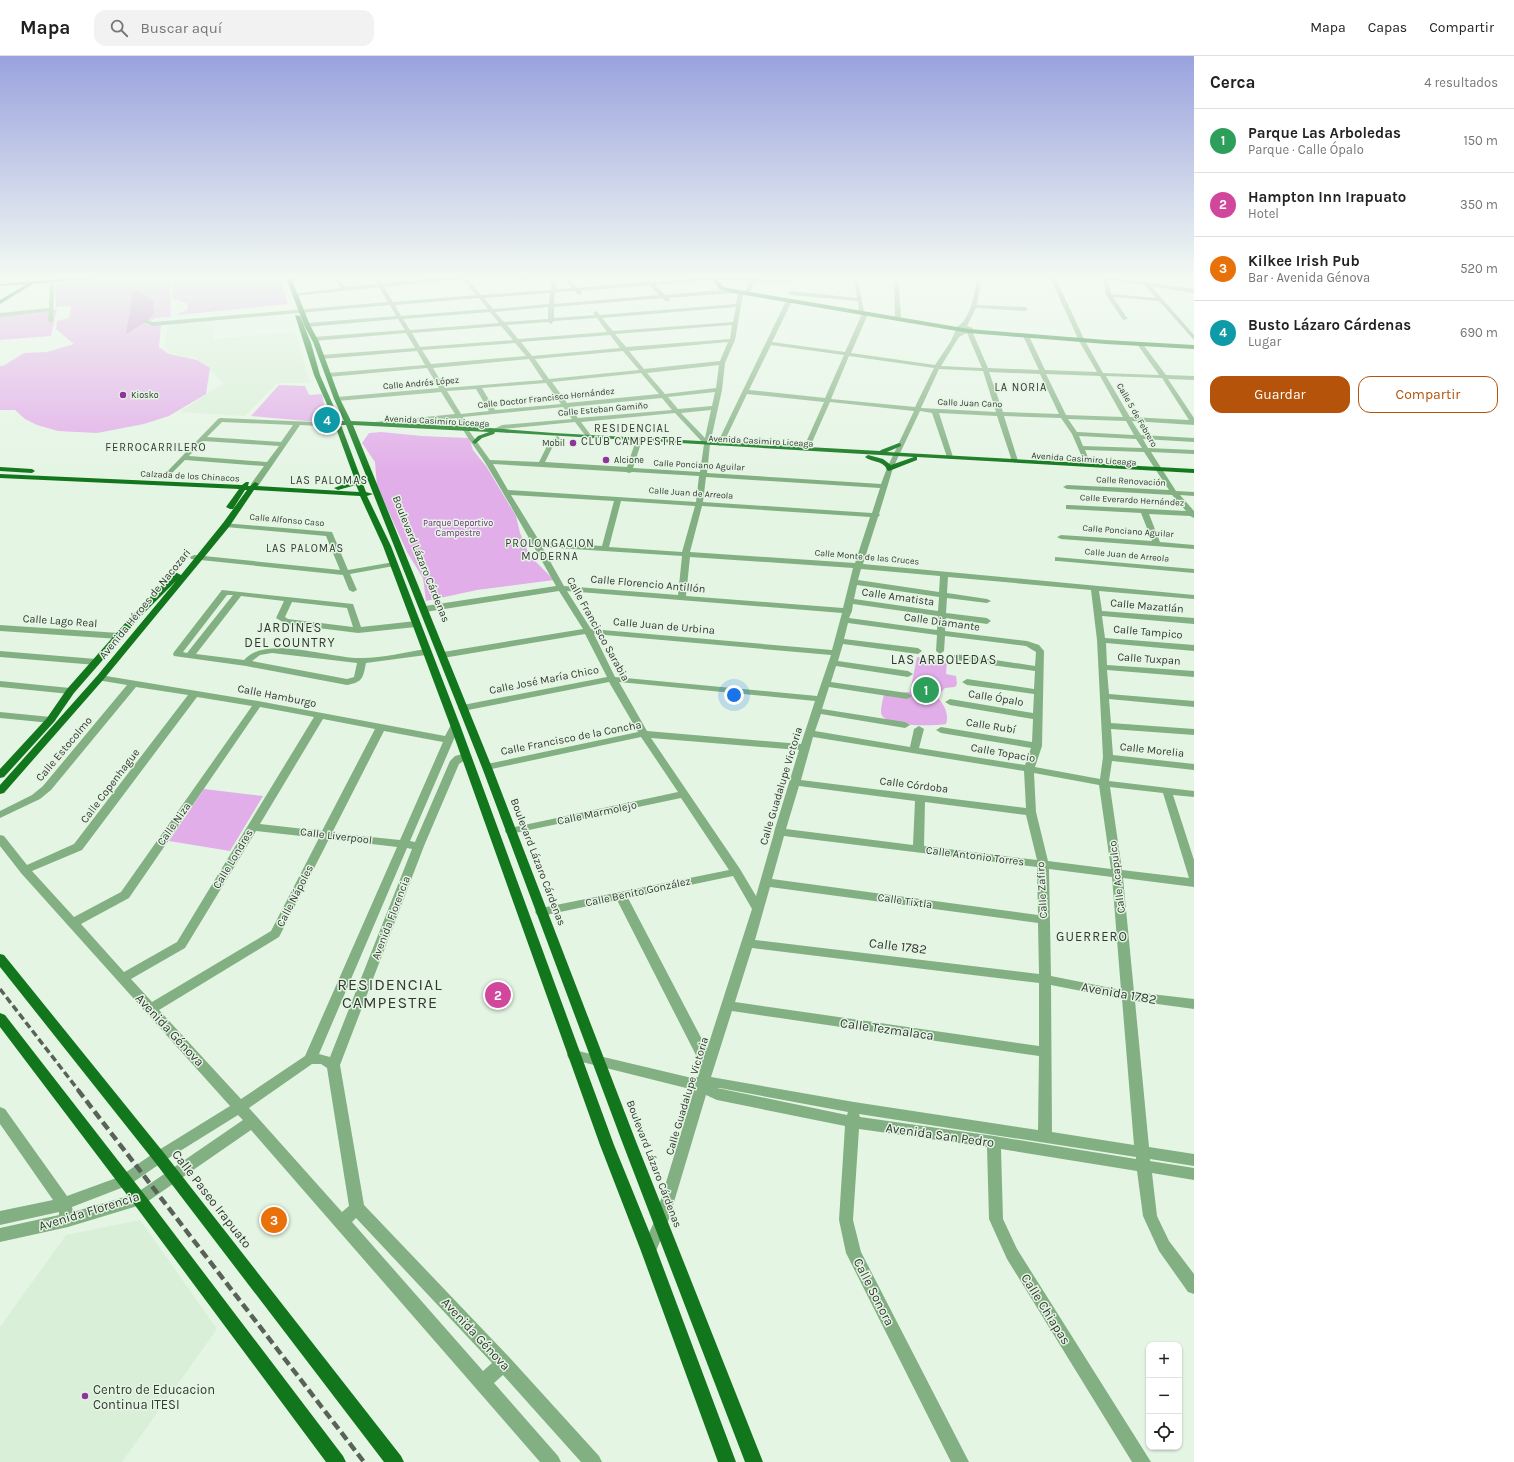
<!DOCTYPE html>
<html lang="es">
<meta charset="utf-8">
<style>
:root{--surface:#fff;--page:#f2f2f2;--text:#222;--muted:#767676;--line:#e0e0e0;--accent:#b45309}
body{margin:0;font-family:Karla,sans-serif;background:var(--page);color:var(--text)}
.controls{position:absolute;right:12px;bottom:12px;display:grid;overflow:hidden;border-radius:8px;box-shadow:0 1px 3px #0004}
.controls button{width:36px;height:36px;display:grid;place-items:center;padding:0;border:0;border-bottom:1px solid var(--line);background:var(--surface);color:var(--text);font:20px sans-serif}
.you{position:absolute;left:734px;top:639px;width:14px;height:14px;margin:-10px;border:3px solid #fff;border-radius:50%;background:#1a73e8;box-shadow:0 0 0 6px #1a73e833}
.badge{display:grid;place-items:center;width:26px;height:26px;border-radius:50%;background:var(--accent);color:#fff;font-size:13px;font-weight:700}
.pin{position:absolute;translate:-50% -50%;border:2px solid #fff;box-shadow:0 1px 4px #0006}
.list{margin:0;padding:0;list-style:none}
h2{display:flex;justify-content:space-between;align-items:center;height:52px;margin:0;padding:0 16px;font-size:17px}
h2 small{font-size:13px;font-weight:400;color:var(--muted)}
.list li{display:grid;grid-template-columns:26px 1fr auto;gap:12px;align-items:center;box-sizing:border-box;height:64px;padding:0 16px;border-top:1px solid var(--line)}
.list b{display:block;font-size:15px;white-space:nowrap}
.list p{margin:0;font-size:13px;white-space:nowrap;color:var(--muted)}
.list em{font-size:13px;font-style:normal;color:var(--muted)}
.actions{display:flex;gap:8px;padding:12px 16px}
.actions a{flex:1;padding:9px 0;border:1px solid var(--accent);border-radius:12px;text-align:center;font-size:14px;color:var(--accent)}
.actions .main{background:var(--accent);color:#fff}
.icon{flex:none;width:22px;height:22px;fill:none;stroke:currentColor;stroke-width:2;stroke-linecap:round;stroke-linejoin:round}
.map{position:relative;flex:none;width:1194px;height:1406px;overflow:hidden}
header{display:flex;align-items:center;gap:24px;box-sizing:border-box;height:56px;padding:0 20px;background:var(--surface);border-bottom:1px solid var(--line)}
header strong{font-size:19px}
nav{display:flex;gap:22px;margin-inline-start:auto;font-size:14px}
.search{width:280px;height:36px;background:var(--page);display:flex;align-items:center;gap:10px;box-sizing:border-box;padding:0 14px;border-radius:12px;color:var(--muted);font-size:15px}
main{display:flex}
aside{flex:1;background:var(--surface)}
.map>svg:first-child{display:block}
.built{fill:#d9efd7}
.green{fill:#e2aee9}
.water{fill:#c688cf}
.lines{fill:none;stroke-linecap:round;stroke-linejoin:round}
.minor{fill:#83b082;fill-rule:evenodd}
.major{fill:#12771c;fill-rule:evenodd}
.rail-far1{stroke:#596259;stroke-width:3.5;stroke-dasharray:7 3.5;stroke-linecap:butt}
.rail{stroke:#596259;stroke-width:4.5;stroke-dasharray:9 4.5;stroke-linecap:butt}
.poi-dot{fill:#90339d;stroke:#e5f5e4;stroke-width:1.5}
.labels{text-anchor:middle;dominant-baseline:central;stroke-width:3;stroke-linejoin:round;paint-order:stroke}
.far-street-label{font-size:9px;fill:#323932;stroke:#e5f5e4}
.far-poi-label{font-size:9px;fill:#323932;stroke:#e5f5e4;text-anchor:start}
.far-park-label{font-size:9px;fill:#762c80;stroke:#e5f5e4}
.far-quarter-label{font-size:11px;letter-spacing:1px;fill:#323932;stroke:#e5f5e4}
.street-label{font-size:11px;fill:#323932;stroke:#e5f5e4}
.quarter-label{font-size:13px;letter-spacing:1px;fill:#323932;stroke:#e5f5e4}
.near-street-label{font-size:13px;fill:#323932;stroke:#e5f5e4}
.near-poi-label{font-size:13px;fill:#323932;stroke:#e5f5e4;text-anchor:start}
.near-quarter-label{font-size:16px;letter-spacing:1px;fill:#323932;stroke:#e5f5e4}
</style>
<header>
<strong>Mapa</strong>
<div class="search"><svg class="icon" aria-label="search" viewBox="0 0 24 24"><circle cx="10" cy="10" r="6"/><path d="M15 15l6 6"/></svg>Buscar aquí</div>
<nav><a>Mapa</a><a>Capas</a><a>Compartir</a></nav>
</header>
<main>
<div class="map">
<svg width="1194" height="1406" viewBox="0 0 1194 1406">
<rect width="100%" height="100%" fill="#e5f5e4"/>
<path class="built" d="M216,264L214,283L295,276L310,327H277L245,360L180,356L223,327L195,301L182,300L170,297L164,291L168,267Z
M140,1164L217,1273L122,1406H0V1271L66,1179Z"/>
<path class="green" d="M156,219H170L171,261L157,262L145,267L148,269H161L159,291L169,298L197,304L210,312L206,338L169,360L144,368L97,377L58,375L37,369L25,363L15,354H0V310H3L24,297L47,296L74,288L56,273L57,265L69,262L71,250L56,251L55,227Z
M172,219H279L288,248L178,259L177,258L187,254L188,251L186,247L173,243Z
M57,253L51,280L0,284V260Z
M279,329L305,330L309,339L322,338L328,367L251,360Z
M381,376L422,380L469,382L473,394L486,410L516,460L520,477L530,500L554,524L477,534L426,545L423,522L407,496L377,430L375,406L362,387L369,377Z
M917,601L947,605L946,618L956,620L957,628L955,631L945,632L939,638V643C945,650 949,659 946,668C936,670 881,672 881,656C881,651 883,643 884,638L910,636Z
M204,733L263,740L230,795L169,785Z"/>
<path class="water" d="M133,234L140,235L153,245L154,258L147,265L126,278Z"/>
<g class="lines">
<path class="minor" d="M311,219H331L289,224L287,223Z
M332,219H337L345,231L377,228L372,219H377L382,228L460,219H487L467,222L481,239L551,234L552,221L517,224L515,223L538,219H557L556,233L572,232L561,219H566L577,232L647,226L640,219H663L648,222L652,226L710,222L795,224L793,226H754L750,236L743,238L735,284L725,307L722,334L710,388L707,417L881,428L887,412L914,355L830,346L809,393L806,395L803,393L824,346L747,338L723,388L720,390L717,388L786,245L789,243L792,245L772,286L845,296L862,258L865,256L868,258L851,297L935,309L951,285L957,271C972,262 974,236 978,219H982L977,249L1025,251L1028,253L1025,255L976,252L967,270L973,272L972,275L988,312L1039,314L1023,280L1026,278L1029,280L1045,314L1097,316L1079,285L1049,219H1054L1085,285L1103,317L1159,319L1137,288L1140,286L1142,287L1166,319L1194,320V324L1168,323L1194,362V369L1132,365L1141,379L1194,382V386L1143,383L1148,392L1194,394V398L1151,396L1176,435L1194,436V440L1180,439L1194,455V462L1190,460L1149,458L1160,486L1194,489V493L1061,483L1057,481L1061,479L1152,485L1141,457L1066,453V449H1069L1186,455L1172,439L1067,433L1063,431L1067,429L1169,434L1144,396L1085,394L1091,409L1086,410L1072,378L1061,362L1004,360L1018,405L1015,407L1012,405L997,360L939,357L953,401L950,403L947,401L932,357L920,355L893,412L879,458L880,459L878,461L863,508L1194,539V543L1099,535L1102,555L1194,562V568L1102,560L1105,582L1194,589V595L1106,587L1107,609L1194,615V621L1107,614L1109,638L1194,645V651L1109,643L1111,667L1194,673V679L1111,673L1113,699L1194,708V714L1112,705L1109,725L1194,735V741L1173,739L1194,804V831L1123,822L1134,936L1194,943V953L1135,945L1149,1091L1194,1098V1110L1150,1103V1105L1194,1112V1124L1152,1117L1157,1160L1169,1185L1194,1218V1238L1188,1236L1159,1195L1143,1160L1137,1115L1001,1093L1003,1163L1017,1193L1151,1406H1132L1007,1203L989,1163L987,1091L859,1073L853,1164L861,1196L969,1406H951L846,1197L839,1164L845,1070L717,1044L706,1039L668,1166L654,1200L649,1202L644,1200L641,1195L654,1166L694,1034L574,1004L569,1003L567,999L569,995L574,994L692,1022L698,1021L701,1009L617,844L541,860L537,859L535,856L537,853L541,852L729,814L681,742L510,778L506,777L505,775L506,773L510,772L678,736L641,681L487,714L482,711L487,708L638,676L609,626L463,655L458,652L463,649L607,621L585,578L443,602L439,599L443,596L583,573L559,535L425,556L421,553L425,550L556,530C533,489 510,448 486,408C477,393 464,379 457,362L375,370L372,368L375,366L455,358L441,336L337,345L334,343L337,341L439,332L427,312L328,321L325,319L328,317L425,309L417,295L321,303L318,301L321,299L415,292L406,277L314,285L311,283L314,281L405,274L398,263L307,271L304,269L307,267L396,260L390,249L153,270L143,266L146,264L153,266L388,246L379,231L295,240L292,238L341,232ZM462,223L476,239L393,246L384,231ZM710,224L749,225L746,234L738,237L736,248L600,259L596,255L593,257L595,259L554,262V251L662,242L667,246L670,244L668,242L733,237L736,235L733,233L665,239L655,229ZM649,229L659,239L554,248L555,236L574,235L579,239L582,237L580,235ZM550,237L549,248L493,253L484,242ZM479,242L488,253L401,260L395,249ZM548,251V263L504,266L495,256ZM736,251L733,266L613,275L602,262ZM490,256L499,267L410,274L403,263ZM597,262L607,276L518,283L507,269L548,266L551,268L554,265ZM732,269L730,283L626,291L615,278ZM501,270L513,284L420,291L412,277ZM962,272L964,274L961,276ZM967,277L982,312L941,310L959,281ZM610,279L620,292L532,300L521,286ZM728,286L720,305L644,313L629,295ZM515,287L526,300L431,308L422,294ZM771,289L844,299L825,342L749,334ZM623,295L639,314L549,323L535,303ZM849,300L934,312L915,351L831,343ZM529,303L543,324L445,332L433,312ZM719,309L716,332L665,338L647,317ZM939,313L983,315L996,356L921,352ZM989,316L1040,318L1059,358L1003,356ZM641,317L659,338L567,347L552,326ZM1046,318L1100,320L1123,361L1066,359ZM1106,320L1162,322L1189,364L1130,361ZM546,327L561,348L495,354L482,332ZM476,333L489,355L461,358L447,335ZM715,336L712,350L678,353L668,341ZM662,342L672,354L578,362L569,351ZM563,351L572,363L502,369L490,375L493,377L503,373L575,366L588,383L590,384L593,382L581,366L675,357L704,388L700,416L633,412L641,387L638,385L635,387L627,411L545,406L552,392L560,382L557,380L547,390L539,406L490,404L467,372L463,361ZM711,354L705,382L681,357ZM1068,363L1126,365L1134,379L1077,376ZM1079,380L1136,383L1142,392L1083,390ZM493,408L626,416L629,417L632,416L699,420L696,446L508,434ZM706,421L880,432L872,457L703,446ZM511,439L614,445L602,490L540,486ZM621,445L695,450L682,496L609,491ZM702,450L870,461L855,507L690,496ZM542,491L682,500L678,539L564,530ZM690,501L853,512L843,552L686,540ZM861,513L940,520L939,536L858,524ZM948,521L1091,534L1097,584L1103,701L1100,723L1035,711L1042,690L1044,595L1039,589L1027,585L945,575L946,562L987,568L991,565L987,562L946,557L947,542L987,547L991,545L987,543L947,537ZM857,529L939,541L938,555L854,543ZM567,535L842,557L832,594L591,573ZM853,548L938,560L937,574L849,562L852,555ZM848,567L937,579L936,595L940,598L944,595L945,580L1026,590L1036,596L1035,610L956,598L952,601L956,604L1035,615L1034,633L967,623L962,626L967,629L1034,638L1033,657L950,643L945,646L950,649L1033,663L1032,686L941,671L936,674L941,677L1031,692L1025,709L919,692L924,673L919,670L914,673L910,691L815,675L821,658L905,672L910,669L905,666L822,653L829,631L907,643L912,640L907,637L831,626L836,610L908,621L913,618L908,615L838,605L843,588L918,598L922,595L918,592L844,583ZM594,578L831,599L817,640L615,621ZM619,626L815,645L801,688L647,675ZM813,681L1024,715L1026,752L801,724ZM651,682L799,694L774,776V777L756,840L740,813ZM1034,717L1099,729L1111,813L1048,805L1036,756ZM799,730L915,745L913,789L786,773ZM1110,731L1163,737L1189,822L1122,814ZM925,746L1026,759L1037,804L924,790ZM784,780L1037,811L1038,859L772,823ZM1049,813L1112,821L1121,934L1051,920ZM733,820L752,853L707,993L628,842ZM770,831L1038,867L1039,918L755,884ZM752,892L1039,927V990L735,946ZM1051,929L1122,943L1134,1089L1052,1076ZM732,955L1039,1000L1038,1074L854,1046L711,1021ZM717,1032H720L848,1056L847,1059ZM859,1058L1136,1101V1103L994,1080L860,1061Z
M853,219H857L864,256L859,255L858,245L791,239L788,237L791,235L857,242Z
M894,219H898L901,261L898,263L895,261Z
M1085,219H1107L1108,221L1142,226L1137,219L1194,221V223L1143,221L1148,227L1194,233V237L1151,230L1194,279V284L1159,245L1113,241L1128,263L1123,264L1106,239L1103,223ZM1108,224L1145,229L1156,242L1111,238Z
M52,224L54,225L53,266L48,265L49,255L0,261V257L49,252L50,225Z
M220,362L338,367L341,369L338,371L300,369L258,430H252L251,428L264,410L185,404L166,423H162V421L218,363ZM222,366L293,369L281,386L207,381ZM203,385L279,390L267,406L189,400Z
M223,467L332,476L348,514L394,506L398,508L394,510L350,518L357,534L353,536L349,534L343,519L191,503L190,501L194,499L340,514L326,480L226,471L222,469Z
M1055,501L1194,513V517L1058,505H1055Z
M222,534L353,548L361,571L416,565L420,568L416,571L358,577L286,568L276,562L284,545L241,540L196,598L244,604C266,578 331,603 362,602C383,602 405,596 426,593L430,596L426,599L366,607C363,622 363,626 347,629L246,610L174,600L173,598L174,596ZM227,539H233L187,597L183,596ZM292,546L347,552L353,571L288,563L285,561ZM272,597L357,607L354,621L347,623L252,605L260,599Z
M0,569L119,577L123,580L119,583L0,575Z
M0,595L96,603L100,606L96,609L0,601Z
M100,619L258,645L445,680L452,667L455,666L460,669L410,785L415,786L450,705L455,700L466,697L471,700L459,708L424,790L340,1009L364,1149L510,1302L599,1400L602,1406H581L503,1319L494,1327L558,1400L561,1406H540L251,1074L144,1148L68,1171L0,1186V1172L59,1159V1156L0,1169V1155L53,1144L0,1068V1051L5,1053L67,1140L119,1121L154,1097L230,1050L21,817L0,790V779L4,780L27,809L74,788L188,639L136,631L51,734L40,743L0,762V755L32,739L43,730L127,629L97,624L95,622ZM197,641L252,650L121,836L74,861L32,815L82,794ZM260,651L314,661L177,886L124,916L81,868L129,842ZM323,663L375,673L322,775L260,768ZM384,675L443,686L400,784L332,777ZM256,775L319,782L271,875L152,946L131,923L185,892ZM329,783L397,791L305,1000L241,1043L159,954L279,881ZM407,792L412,793L330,1001L319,998ZM312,1008H321L327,1012L349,1150L342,1156L249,1052ZM238,1059L243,1064L135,1138L73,1156L72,1151L129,1129L164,1105ZM356,1162L492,1307L483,1315L352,1166Z
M0,625L70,632L75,635L70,638L0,631Z
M0,656L51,661L56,664L51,667L0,662Z"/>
<path class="major" d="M110,219H136L33,228L0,248V244L27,228L0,230V228Z
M285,219H290L310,269L319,286L340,343L351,365L464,370L554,377L880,395L881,394L899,387L901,388V390L887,396L1194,413V417L917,401V404L889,415L887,414C885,405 871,406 865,401L868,399L883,403L891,409L914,401L495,376L494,378L482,382L475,388L472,386L478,380L489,376L353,369L493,714L635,1083L763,1406H745L621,1083L483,714L346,369H341L366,436L373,438L367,440L391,490L460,669L614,1089L657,1195L736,1406H718L641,1195L600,1089L450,669L383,490L360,440L254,434L229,471L103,624L4,737L0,738V729L97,620L176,525L141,560L74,637L54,666L4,721L0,722V713L47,662L67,633L135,556L174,517H177L181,519L223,467L247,434H245L233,453H230L226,451L239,433L0,422V418L242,429L246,426H249L248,430H250L255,426L259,428L257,430L359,436L356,429L338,434L334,432L355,424L329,353L314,319L295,259L300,260L311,287L320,319L340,365H344L334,343L313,286L304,269Z
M710,219H715L723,231L733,233L969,273L1106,284L1194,289V293L1106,288L969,277L733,237L719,233Z
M0,411L32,413L35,415L32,417L0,415Z
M0,898L4,899L164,1097L401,1400L404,1406H384L154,1105L0,911Z
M0,957L5,959L144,1138L343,1400L346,1406H326L134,1148L0,971Z"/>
<path class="rail-far1" d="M0,933L79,1035"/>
<path class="rail" d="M78,1034L364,1406"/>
</g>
<linearGradient id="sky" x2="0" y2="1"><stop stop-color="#9aa2de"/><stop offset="0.53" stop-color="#f3faf3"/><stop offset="1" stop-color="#f3faf3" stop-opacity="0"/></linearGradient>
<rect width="1194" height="416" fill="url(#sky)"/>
<g class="poi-dot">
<circle cx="123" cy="339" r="4"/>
<circle cx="573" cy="387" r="4"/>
<circle cx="606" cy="404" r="4"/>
<circle cx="85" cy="1340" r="4"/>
</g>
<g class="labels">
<g class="far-street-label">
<text transform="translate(421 327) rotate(-5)">Calle Andrés López</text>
<text transform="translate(546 342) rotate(-6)">Calle Doctor Francisco Hernández</text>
<text transform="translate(970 347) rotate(2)">Calle Juan Cano</text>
<text transform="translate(603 353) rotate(-5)">Calle Esteban Gamiño</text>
<text transform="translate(1137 359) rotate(60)">Calle 5 de Febrero</text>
<text transform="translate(437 365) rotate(3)">Avenida Casimiro Liceaga</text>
<text transform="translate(761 385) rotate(3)">Avenida Casimiro Liceaga</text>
<text transform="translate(1084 403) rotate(4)">Avenida Casimiro Liceaga</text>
<text transform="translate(699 409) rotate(3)">Calle Ponciano Aguilar</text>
<text transform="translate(190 420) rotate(3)">Calzada de los Chinacos</text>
<text transform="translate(1131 425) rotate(3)">Calle Renovación</text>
<text transform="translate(691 437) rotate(4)">Calle Juan de Arreola</text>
<text transform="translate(1132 444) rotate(3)">Calle Everardo Hernández</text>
<text transform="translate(287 464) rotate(5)">Calle Alfonso Caso</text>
<text transform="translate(1128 475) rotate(4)">Calle Ponciano Aguilar</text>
<text transform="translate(1127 499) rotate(5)">Calle Juan de Arreola</text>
<text transform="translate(867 501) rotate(5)">Calle Monte de las Cruces</text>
</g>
<g class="far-poi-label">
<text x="131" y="339">Kiosko</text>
<text x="565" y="387" text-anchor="end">Mobil</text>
<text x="614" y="404">Alcione</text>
</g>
<g class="far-park-label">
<text x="458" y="467">Parque Deportivo<tspan x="458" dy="10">Campestre</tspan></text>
</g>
<g class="far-quarter-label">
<text x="1021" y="331">LA NORIA</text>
<text x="632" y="372">RESIDENCIAL<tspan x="632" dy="13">CLUB CAMPESTRE</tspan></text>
<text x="156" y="391">FERROCARRILERO</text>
<text x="329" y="424">LAS PALOMAS</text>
<text x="550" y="487">PROLONGACION<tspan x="550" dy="13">MODERNA</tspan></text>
<text x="305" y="492">LAS PALOMAS</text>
</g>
<g class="street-label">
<text transform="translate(421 503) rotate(68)">Boulevard Lázaro Cárdenas</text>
<text transform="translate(648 528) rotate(5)">Calle Florencio Antillón</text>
<text transform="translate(898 541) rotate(8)">Calle Amatista</text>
<text transform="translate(145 548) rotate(-51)">Avenida Héroes de Nacozari</text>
<text transform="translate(1147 550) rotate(5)">Calle Mazatlán</text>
<text transform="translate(60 565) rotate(4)">Calle Lago Real</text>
<text transform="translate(942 566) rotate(8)">Calle Diamante</text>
<text transform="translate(664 570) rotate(5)">Calle Juan de Urbina</text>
<text transform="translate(598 573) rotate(61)">Calle Francisco Sarabia</text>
<text transform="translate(1148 576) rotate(5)">Calle Tampico</text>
<text transform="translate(1149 603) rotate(4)">Calle Tuxpan</text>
<text transform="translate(544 624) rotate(-11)">Calle José María Chico</text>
<text transform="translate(277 640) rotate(11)">Calle Hamburgo</text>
<text transform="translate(996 642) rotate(9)">Calle Ópalo</text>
<text transform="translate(991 670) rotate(9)">Calle Rubí</text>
<text transform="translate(571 682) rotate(-11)">Calle Francisco de la Concha</text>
<text transform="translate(64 693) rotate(-50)">Calle Estocolmo</text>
<text transform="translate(1152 694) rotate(6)">Calle Morelia</text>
<text transform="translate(1003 697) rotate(10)">Calle Topacio</text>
<text transform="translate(914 729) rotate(7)">Calle Córdoba</text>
<text transform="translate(110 730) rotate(-53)">Calle Copenhague</text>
<text transform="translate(781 730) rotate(-73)">Calle Guadalupe Victoria</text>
<text transform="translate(597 757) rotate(-12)">Calle Marmolejo</text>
<text transform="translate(174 768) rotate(-55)">Calle Niza</text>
<text transform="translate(336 780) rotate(7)">Calle Liverpool</text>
<text transform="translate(975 800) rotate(7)">Calle Antonio Torres</text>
<text transform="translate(233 803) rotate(-59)">Calle Londres</text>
<text transform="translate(538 806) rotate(69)">Boulevard Lázaro Cárdenas</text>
<text transform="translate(1117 821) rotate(-97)">Calle Acapulco</text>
<text transform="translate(1042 834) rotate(-93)">Calle Zafiro</text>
<text transform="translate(638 836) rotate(-12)">Calle Benito González</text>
<text transform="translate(295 840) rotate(-63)">Calle Nápoles</text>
<text transform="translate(905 845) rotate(8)">Calle Tixtla</text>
<text transform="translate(391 862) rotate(-69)">Avenida Florencia</text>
<text transform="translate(687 1040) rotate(-73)">Calle Guadalupe Victoria</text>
<text transform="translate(654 1108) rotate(69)">Boulevard Lázaro Cárdenas</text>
</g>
<g class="quarter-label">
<text x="290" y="571">JARDINES<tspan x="290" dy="15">DEL COUNTRY</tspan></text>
<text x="944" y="603">LAS ARBOLEDAS</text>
<text x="1092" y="880">GUERRERO</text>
</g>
<g class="near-street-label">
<text transform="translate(898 890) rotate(7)">Calle 1782</text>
<text transform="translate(1119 937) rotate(10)">Avenida 1782</text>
<text transform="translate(887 973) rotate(8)">Calle Tezmalaca</text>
<text transform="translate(170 974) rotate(47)">Avenida Génova</text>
<text transform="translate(940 1079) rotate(8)">Avenida San Pedro</text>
<text transform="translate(212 1143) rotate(52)">Calle Paseo Irapuato</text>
<text transform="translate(89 1155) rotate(-17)">Avenida Florencia</text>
<text transform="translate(874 1236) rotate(63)">Calle Sonora</text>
<text transform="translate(1046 1253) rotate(58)">Calle Chiapas</text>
<text transform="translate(476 1278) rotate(47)">Avenida Génova</text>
</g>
<g class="near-poi-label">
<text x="93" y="1333">Centro de Educacion<tspan x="93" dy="15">Continua ITESI</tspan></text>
</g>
<g class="near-quarter-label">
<text x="390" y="928">RESIDENCIAL<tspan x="390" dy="18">CAMPESTRE</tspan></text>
</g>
</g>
</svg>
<div class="controls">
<button>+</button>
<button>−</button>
<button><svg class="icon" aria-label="locate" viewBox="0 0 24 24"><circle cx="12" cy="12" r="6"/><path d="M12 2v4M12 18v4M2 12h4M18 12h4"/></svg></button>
</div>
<div class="you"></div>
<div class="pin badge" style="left:926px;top:634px;background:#2e9e5b">1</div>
<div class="pin badge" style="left:498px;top:939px;background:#d1479c">2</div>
<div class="pin badge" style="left:274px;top:1164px;background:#e8710a">3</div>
<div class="pin badge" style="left:327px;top:364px;background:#0f9aa8">4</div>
</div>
<aside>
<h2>Cerca<small>4 resultados</small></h2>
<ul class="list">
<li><span class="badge" style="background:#2e9e5b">1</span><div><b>Parque Las Arboledas</b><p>Parque · Calle Ópalo</p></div><em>150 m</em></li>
<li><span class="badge" style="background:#d1479c">2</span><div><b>Hampton Inn Irapuato</b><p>Hotel</p></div><em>350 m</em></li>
<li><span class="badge" style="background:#e8710a">3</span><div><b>Kilkee Irish Pub</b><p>Bar · Avenida Génova</p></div><em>520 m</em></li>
<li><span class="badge" style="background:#0f9aa8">4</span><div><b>Busto Lázaro Cárdenas</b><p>Lugar</p></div><em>690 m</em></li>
</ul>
<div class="actions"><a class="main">Guardar</a><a>Compartir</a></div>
</aside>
</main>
